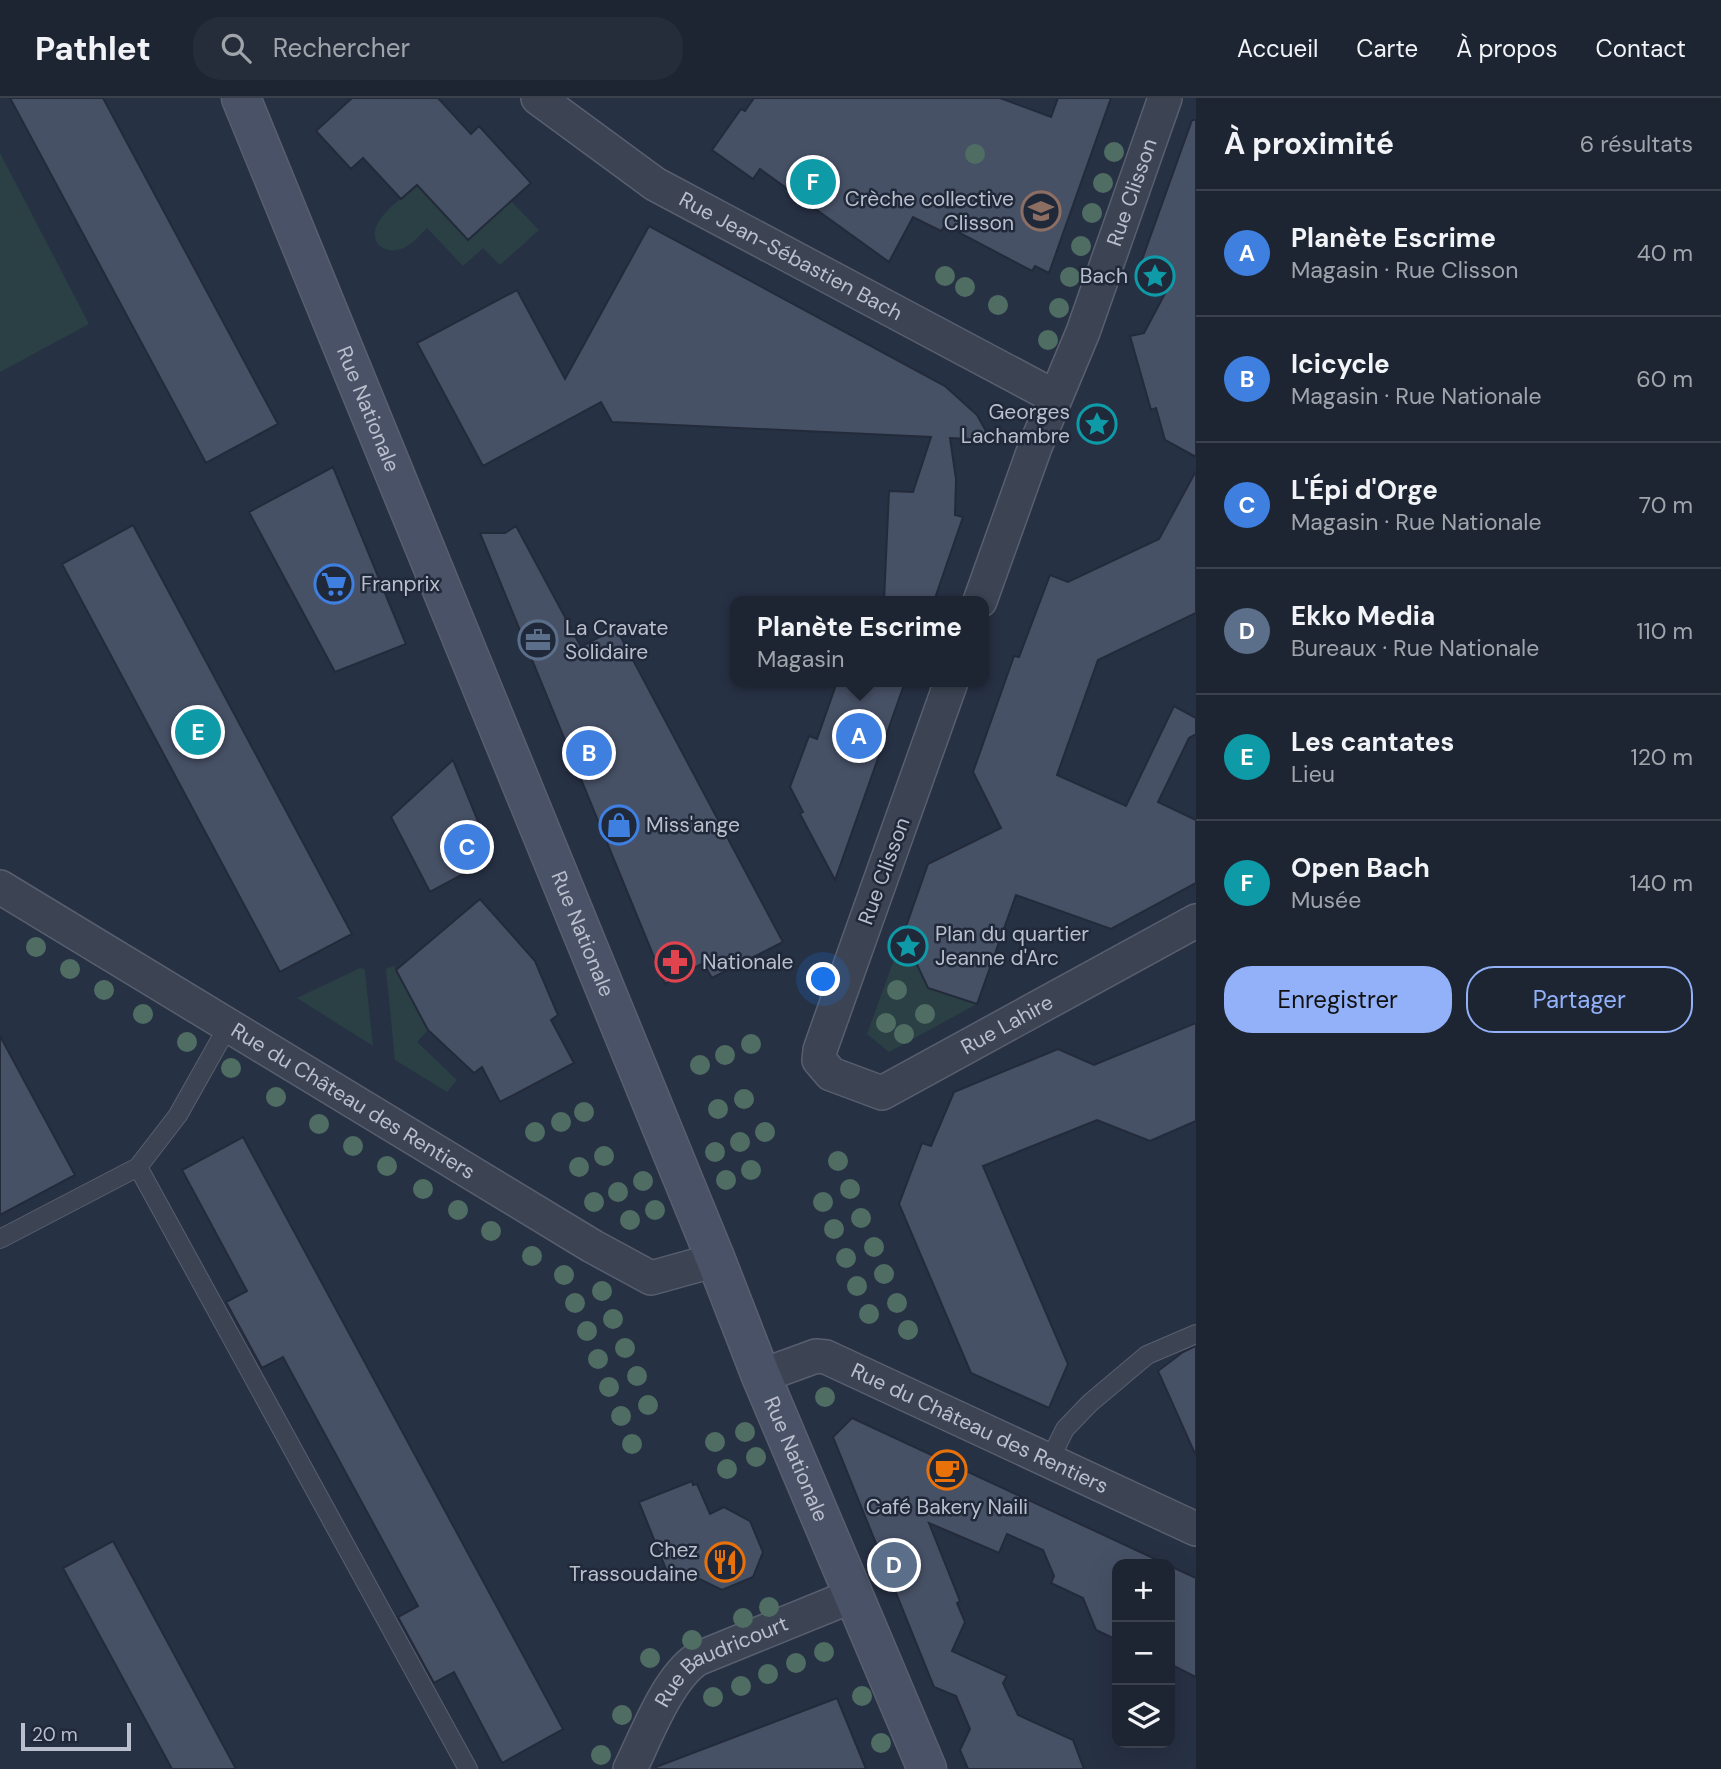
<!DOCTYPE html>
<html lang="fr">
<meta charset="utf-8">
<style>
:root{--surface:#1d2533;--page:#252d3b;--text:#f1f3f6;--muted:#a0a5ac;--line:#3b424e;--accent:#93b1f9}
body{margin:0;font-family:"DM Sans",sans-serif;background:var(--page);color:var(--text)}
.controls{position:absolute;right:21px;bottom:21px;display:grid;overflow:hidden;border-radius:14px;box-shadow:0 7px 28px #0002}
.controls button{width:63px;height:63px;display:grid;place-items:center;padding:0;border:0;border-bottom:2px solid var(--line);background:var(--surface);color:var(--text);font:35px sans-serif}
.scale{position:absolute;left:21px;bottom:18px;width:110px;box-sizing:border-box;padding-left:7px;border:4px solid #babfcd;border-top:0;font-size:19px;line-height:24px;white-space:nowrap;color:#babfcd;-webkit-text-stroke:5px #202939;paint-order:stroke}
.you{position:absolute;left:824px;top:882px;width:24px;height:24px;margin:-18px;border:5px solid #fff;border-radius:50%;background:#1a73e8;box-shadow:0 0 0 10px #1a73e833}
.badge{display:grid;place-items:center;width:46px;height:46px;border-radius:50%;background:var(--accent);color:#fff;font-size:23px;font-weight:700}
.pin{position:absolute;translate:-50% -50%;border:4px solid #fff;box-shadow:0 2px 7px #0006}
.popup{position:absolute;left:730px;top:498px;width:259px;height:91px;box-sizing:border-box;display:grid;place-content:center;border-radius:14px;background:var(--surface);filter:drop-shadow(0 2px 5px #0005);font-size:23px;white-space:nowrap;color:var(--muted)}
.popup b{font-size:26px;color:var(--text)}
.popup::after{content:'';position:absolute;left:50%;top:100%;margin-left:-14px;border:14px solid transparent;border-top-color:var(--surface)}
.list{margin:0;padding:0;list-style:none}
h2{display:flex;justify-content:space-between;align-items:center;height:91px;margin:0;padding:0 28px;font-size:30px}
h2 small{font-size:23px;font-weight:400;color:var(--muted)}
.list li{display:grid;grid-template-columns:46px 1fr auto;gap:21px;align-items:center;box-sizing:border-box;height:126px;padding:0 28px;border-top:2px solid var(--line)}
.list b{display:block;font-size:26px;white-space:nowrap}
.list p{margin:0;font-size:23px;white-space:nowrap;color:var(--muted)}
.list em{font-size:23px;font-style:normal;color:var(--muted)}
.actions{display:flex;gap:14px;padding:21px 28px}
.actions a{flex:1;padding:16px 0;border:2px solid var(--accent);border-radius:28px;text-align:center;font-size:24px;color:var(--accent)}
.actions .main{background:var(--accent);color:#111}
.icon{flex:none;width:38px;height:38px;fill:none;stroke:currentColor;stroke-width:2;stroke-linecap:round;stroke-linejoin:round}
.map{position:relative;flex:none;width:1196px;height:1671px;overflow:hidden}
header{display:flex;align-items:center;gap:42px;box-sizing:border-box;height:98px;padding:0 35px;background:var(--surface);border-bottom:2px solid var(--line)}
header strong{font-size:33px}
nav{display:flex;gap:38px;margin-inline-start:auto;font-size:24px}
.search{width:490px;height:63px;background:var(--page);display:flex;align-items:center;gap:18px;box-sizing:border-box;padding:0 24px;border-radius:28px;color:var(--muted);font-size:26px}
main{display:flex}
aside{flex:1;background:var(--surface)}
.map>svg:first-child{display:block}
.green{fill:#2a4045}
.building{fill:#475166;stroke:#232b3b;stroke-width:2}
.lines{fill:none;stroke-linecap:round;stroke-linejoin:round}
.lane-casing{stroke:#585f6e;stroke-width:20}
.street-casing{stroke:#585f6e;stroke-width:36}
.secondary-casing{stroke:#585f6e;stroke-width:41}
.lane{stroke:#3c4454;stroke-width:18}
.street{stroke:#3c4454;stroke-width:33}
.secondary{stroke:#4a5267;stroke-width:38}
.tree{fill:#506d64}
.labels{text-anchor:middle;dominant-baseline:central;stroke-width:5;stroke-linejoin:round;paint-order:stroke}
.street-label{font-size:21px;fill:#babfcd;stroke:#202939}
.poi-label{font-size:21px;fill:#babfcd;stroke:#202939;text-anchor:start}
</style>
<header>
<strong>Pathlet</strong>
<div class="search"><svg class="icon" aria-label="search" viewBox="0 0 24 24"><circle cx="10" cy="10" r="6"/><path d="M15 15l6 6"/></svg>Rechercher</div>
<nav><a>Accueil</a><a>Carte</a><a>À propos</a><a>Contact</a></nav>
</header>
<main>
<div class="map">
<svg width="1196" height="1671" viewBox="0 0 1196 1671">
<rect width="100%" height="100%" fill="#273144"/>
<path class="green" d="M0,55L89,226L0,274Z
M417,87L511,103L539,132L500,167L483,150L463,168L427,130C421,136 414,144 407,148C389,160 366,146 378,125C385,111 405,98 417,87Z
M903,837L928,890L977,906L889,954L867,936Z
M394,868L428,932L417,944L457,982L447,994L395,962L386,871Z
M360,870L364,871L365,874L373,948L297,900Z"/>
<path class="building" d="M10,0H103L278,326L206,365Z
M352,0H438L471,36L479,28L531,85L468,142L417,87L401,101L363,60L351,71L316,33Z
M754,0H1000L1051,19L1058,0H1111L1049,175L1035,168L1032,173L945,127L941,133L913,119L889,164L760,71L753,81L712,52L741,11L745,13Z
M1192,22H1196V359L1165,342L1156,310L1151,312L1130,238L1144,235L1170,186L1139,170Z
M649,128L945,288L977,317L991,342L950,340L956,381L955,417L963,419L934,503H884L889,393L913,394L931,339L612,324L601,304L483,368L417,245L517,192L565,281Z
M333,369L406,546L335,574L249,414Z
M1196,373V515L1098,562L1057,677L1126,708L1174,608L1196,620V636L1189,640L1158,704L1196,722V785L1111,831L1016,797L977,906L928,890L903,837L928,766L1001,730L973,674L1014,558L1019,559L1050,477L1068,484L1159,441Z
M133,427L352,836L280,874L62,466Z
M516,428L581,549L616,530L783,844L712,880L703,865L665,886L480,435H505Z
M837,584H905L835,782L800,716L803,714L790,689L809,638L817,641Z
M453,662L493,760L430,794L391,719Z
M480,801L535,863L558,917L551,922L574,965L500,1004L482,969L474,975L428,932L396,872Z
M1196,925V1023L1150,1043L1097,1022L983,1068L1068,1266L1049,1310L971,1275L899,1106L922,1045L931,1048L954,994L1058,951L1094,967Z
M0,938L75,1077L0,1117Z
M243,1039L563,1631L502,1665L454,1574L434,1585L398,1519L418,1508L283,1259L262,1270L226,1204L247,1193L182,1072Z
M1196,1248V1358L1158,1273L1183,1254Z
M852,1320L1166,1466H1117V1542L1096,1532L1083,1500L1051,1485L1054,1478L1043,1452L1007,1436L999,1455L929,1425L960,1503L957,1505L965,1524L952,1553L1007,1578L1003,1585L1018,1617L1073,1642L1084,1671H968L960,1652L970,1631L956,1598L934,1589L833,1339Z
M692,1383L693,1387L697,1386L710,1416L724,1409L750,1423L763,1454L753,1479L722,1492L679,1471L668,1476L639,1404Z
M113,1443L236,1671H172L63,1470Z
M1170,1468L1196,1480V1579L1170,1566Z
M837,1600L866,1671H657L656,1669Z"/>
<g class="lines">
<g class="lane-casing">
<path id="lane" d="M138,1069L178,1017L228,928
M0,1141L138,1069L468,1671
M1049,1363L1065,1331L1090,1305L1147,1257L1196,1236"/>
</g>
<g class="street-casing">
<g id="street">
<path id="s1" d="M538,0L655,86L1055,299"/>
<path id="s2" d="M980,503L1035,349L1083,234L1165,0"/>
<path id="s3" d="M951,584L820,952L819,962L831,976L882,995L1196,823"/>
<path id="s4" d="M0,789L592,1148L651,1180L716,1162"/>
<path id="s5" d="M761,1278L816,1258L826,1259L1196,1431"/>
<path id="s6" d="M630,1671C646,1639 667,1581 697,1561L852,1498"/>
</g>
</g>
<g class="secondary-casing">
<g id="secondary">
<path id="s7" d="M241,0L716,1162L761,1278L927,1671"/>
</g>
</g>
<use href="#lane" class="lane"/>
<use href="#street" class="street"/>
<use href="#secondary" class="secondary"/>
</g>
<g class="tree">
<circle cx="1114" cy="54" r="10"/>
<circle cx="975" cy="56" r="10"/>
<circle cx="1103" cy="85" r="10"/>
<circle cx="1092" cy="115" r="10"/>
<circle cx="1081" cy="148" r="10"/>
<circle cx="945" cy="178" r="10"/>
<circle cx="1070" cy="179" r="10"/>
<circle cx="965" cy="189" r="10"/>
<circle cx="998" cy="207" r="10"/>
<circle cx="1059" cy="210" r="10"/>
<circle cx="1048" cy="242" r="10"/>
<circle cx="36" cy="849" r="10"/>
<circle cx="70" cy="871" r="10"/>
<circle cx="104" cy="892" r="10"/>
<circle cx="897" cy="892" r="10"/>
<circle cx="143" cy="916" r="10"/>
<circle cx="925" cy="916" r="10"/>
<circle cx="886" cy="925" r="10"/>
<circle cx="904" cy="936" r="10"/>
<circle cx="187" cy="944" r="10"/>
<circle cx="751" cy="946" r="10"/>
<circle cx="725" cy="957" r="10"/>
<circle cx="700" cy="967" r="10"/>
<circle cx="231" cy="970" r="10"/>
<circle cx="276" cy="999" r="10"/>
<circle cx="744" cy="1001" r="10"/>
<circle cx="718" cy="1011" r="10"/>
<circle cx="584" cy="1014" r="10"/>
<circle cx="561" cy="1024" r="10"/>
<circle cx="319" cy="1026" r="10"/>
<circle cx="535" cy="1034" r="10"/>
<circle cx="765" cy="1034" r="10"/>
<circle cx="740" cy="1044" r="10"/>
<circle cx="353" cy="1048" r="10"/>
<circle cx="715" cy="1054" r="10"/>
<circle cx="604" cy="1058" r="10"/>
<circle cx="838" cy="1063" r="10"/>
<circle cx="387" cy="1068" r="10"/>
<circle cx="579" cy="1069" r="10"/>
<circle cx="751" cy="1072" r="10"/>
<circle cx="726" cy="1082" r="10"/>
<circle cx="643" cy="1083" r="10"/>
<circle cx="423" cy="1091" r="10"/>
<circle cx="850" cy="1091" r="10"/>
<circle cx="618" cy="1094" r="10"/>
<circle cx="594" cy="1104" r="10"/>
<circle cx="823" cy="1104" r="10"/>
<circle cx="458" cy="1112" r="10"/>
<circle cx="655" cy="1112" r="10"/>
<circle cx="861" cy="1120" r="10"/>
<circle cx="630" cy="1122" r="10"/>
<circle cx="834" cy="1131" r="10"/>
<circle cx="491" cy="1133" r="10"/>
<circle cx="874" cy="1149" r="10"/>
<circle cx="532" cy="1158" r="10"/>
<circle cx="846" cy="1160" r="10"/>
<circle cx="884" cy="1176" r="10"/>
<circle cx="564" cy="1177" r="10"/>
<circle cx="857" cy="1188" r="10"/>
<circle cx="602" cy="1193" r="10"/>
<circle cx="575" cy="1205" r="10"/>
<circle cx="897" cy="1205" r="10"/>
<circle cx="869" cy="1216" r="10"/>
<circle cx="613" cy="1221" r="10"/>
<circle cx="908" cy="1232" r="10"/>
<circle cx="587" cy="1233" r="10"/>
<circle cx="625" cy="1250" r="10"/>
<circle cx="598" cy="1261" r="10"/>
<circle cx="637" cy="1278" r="10"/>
<circle cx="609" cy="1289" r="10"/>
<circle cx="825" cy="1299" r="10"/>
<circle cx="648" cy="1307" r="10"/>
<circle cx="621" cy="1318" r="10"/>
<circle cx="745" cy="1334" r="10"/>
<circle cx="715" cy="1344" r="10"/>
<circle cx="632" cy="1346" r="10"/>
<circle cx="756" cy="1359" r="10"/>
<circle cx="727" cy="1371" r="10"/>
<circle cx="769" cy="1509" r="10"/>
<circle cx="743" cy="1520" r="10"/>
<circle cx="692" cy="1542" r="10"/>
<circle cx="824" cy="1554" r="10"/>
<circle cx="650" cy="1560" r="10"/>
<circle cx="796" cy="1565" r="10"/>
<circle cx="768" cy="1576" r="10"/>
<circle cx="741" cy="1588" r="10"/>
<circle cx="862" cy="1598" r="10"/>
<circle cx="713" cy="1599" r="10"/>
<circle cx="622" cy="1617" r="10"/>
<circle cx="881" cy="1645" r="10"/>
<circle cx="601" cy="1657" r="10"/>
</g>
<defs>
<g id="school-ring" transform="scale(2.0125)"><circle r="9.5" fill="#202939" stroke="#8d6e63" stroke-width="1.5"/><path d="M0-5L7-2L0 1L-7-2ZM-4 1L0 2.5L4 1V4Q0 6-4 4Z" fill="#8d6e63"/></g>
<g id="sight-ring" transform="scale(2.0125)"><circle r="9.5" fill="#202939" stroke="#0f9aa8" stroke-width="1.5"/><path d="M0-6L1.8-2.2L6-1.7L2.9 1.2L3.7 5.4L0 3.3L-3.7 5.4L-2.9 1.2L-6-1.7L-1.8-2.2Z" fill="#0f9aa8"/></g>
<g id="supermarket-ring" transform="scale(2.0125)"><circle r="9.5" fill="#202939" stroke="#3f7fe0" stroke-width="1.5"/><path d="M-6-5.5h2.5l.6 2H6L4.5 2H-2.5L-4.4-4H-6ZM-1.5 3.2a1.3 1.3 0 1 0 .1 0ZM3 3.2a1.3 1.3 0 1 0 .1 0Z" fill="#3f7fe0"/></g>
<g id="office-ring" transform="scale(2.0125)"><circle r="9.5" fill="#202939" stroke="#5c6f8a" stroke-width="1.5"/><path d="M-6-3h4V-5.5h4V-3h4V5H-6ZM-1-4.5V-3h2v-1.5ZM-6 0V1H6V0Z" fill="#5c6f8a"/></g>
<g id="shop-ring" transform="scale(2.0125)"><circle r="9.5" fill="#202939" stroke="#3f7fe0" stroke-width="1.5"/><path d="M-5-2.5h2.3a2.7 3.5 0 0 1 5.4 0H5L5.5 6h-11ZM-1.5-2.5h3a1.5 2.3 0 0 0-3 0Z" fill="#3f7fe0"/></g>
<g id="pharmacy-ring" transform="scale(2.0125)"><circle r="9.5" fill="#202939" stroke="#e0444e" stroke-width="1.5"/><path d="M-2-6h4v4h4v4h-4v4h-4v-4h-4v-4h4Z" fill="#e0444e"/></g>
<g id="cafe-ring" transform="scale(2.0125)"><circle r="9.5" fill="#202939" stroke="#e8710a" stroke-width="1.5"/><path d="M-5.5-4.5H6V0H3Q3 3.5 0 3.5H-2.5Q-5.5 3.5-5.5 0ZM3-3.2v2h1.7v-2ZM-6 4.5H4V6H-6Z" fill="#e8710a"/></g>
<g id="restaurant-ring" transform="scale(2.0125)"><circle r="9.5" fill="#202939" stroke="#e8710a" stroke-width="1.5"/><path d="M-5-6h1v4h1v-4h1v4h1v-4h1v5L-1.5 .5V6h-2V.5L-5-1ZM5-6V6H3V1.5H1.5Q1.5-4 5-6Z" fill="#e8710a"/></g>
</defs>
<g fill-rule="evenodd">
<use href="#school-ring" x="1041" y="113"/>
<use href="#sight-ring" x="1155" y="178"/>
<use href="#sight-ring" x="1097" y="326"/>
<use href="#supermarket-ring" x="334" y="486"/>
<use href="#office-ring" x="538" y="542"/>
<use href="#shop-ring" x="619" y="727"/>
<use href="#sight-ring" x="908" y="848"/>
<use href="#pharmacy-ring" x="675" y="864"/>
<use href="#cafe-ring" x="947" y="1372"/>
<use href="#restaurant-ring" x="725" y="1464"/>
</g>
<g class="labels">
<g class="street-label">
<text stroke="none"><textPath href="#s2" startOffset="436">Rue Clisson</textPath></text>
<text stroke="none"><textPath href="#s1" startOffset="299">Rue Jean-Sébastien Bach</textPath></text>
<text stroke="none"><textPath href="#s7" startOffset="336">Rue Nationale</textPath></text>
<text transform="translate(884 773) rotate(-70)">Rue Clisson</text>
<text stroke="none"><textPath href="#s7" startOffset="903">Rue Nationale</textPath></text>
<text stroke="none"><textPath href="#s3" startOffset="616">Rue Lahire</textPath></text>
<text stroke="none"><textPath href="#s4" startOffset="413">Rue du Château des Rentiers</textPath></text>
<text stroke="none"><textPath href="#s5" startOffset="238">Rue du Château des Rentiers</textPath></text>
<text stroke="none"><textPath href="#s7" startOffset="1470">Rue Nationale</textPath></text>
<text stroke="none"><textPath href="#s6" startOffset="149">Rue Baudricourt</textPath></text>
</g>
<g class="poi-label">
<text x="1014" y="101" text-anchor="end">Crèche collective<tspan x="1014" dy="24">Clisson</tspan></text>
<text x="1128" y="178" text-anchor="end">Bach</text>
<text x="1070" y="314" text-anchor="end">Georges<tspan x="1070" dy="24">Lachambre</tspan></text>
<text x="361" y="486">Franprix</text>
<text x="565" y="530">La Cravate<tspan x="565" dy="24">Solidaire</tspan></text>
<text x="646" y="727">Miss'ange</text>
<text x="935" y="836">Plan du quartier<tspan x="935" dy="24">Jeanne d'Arc</tspan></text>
<text x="702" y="864">Nationale</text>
<text x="947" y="1409" text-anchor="middle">Café Bakery Naili</text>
<text x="698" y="1452" text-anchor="end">Chez<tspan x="698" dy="24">Trassoudaine</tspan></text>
</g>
</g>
</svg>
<div class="controls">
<button>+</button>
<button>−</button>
<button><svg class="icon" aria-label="layers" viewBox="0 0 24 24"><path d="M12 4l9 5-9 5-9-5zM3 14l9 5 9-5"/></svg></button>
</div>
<div class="scale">20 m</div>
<div class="you"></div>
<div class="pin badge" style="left:859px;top:638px;background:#3f7fe0">A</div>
<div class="popup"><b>Planète Escrime</b>Magasin</div>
<div class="pin badge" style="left:589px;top:655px;background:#3f7fe0">B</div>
<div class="pin badge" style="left:467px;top:749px;background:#3f7fe0">C</div>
<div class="pin badge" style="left:894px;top:1467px;background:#5c6f8a">D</div>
<div class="pin badge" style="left:198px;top:634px;background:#0f9aa8">E</div>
<div class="pin badge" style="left:813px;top:84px;background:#0f9aa8">F</div>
</div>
<aside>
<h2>À proximité<small>6 résultats</small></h2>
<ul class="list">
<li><span class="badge" style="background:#3f7fe0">A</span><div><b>Planète Escrime</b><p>Magasin · Rue Clisson</p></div><em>40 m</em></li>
<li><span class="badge" style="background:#3f7fe0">B</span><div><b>Icicycle</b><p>Magasin · Rue Nationale</p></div><em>60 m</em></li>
<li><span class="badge" style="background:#3f7fe0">C</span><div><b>L'Épi d'Orge</b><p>Magasin · Rue Nationale</p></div><em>70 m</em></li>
<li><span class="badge" style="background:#5c6f8a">D</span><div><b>Ekko Media</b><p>Bureaux · Rue Nationale</p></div><em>110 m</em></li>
<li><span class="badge" style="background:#0f9aa8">E</span><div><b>Les cantates</b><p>Lieu</p></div><em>120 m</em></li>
<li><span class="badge" style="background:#0f9aa8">F</span><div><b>Open Bach</b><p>Musée</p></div><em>140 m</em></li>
</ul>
<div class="actions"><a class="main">Enregistrer</a><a>Partager</a></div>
</aside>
</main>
